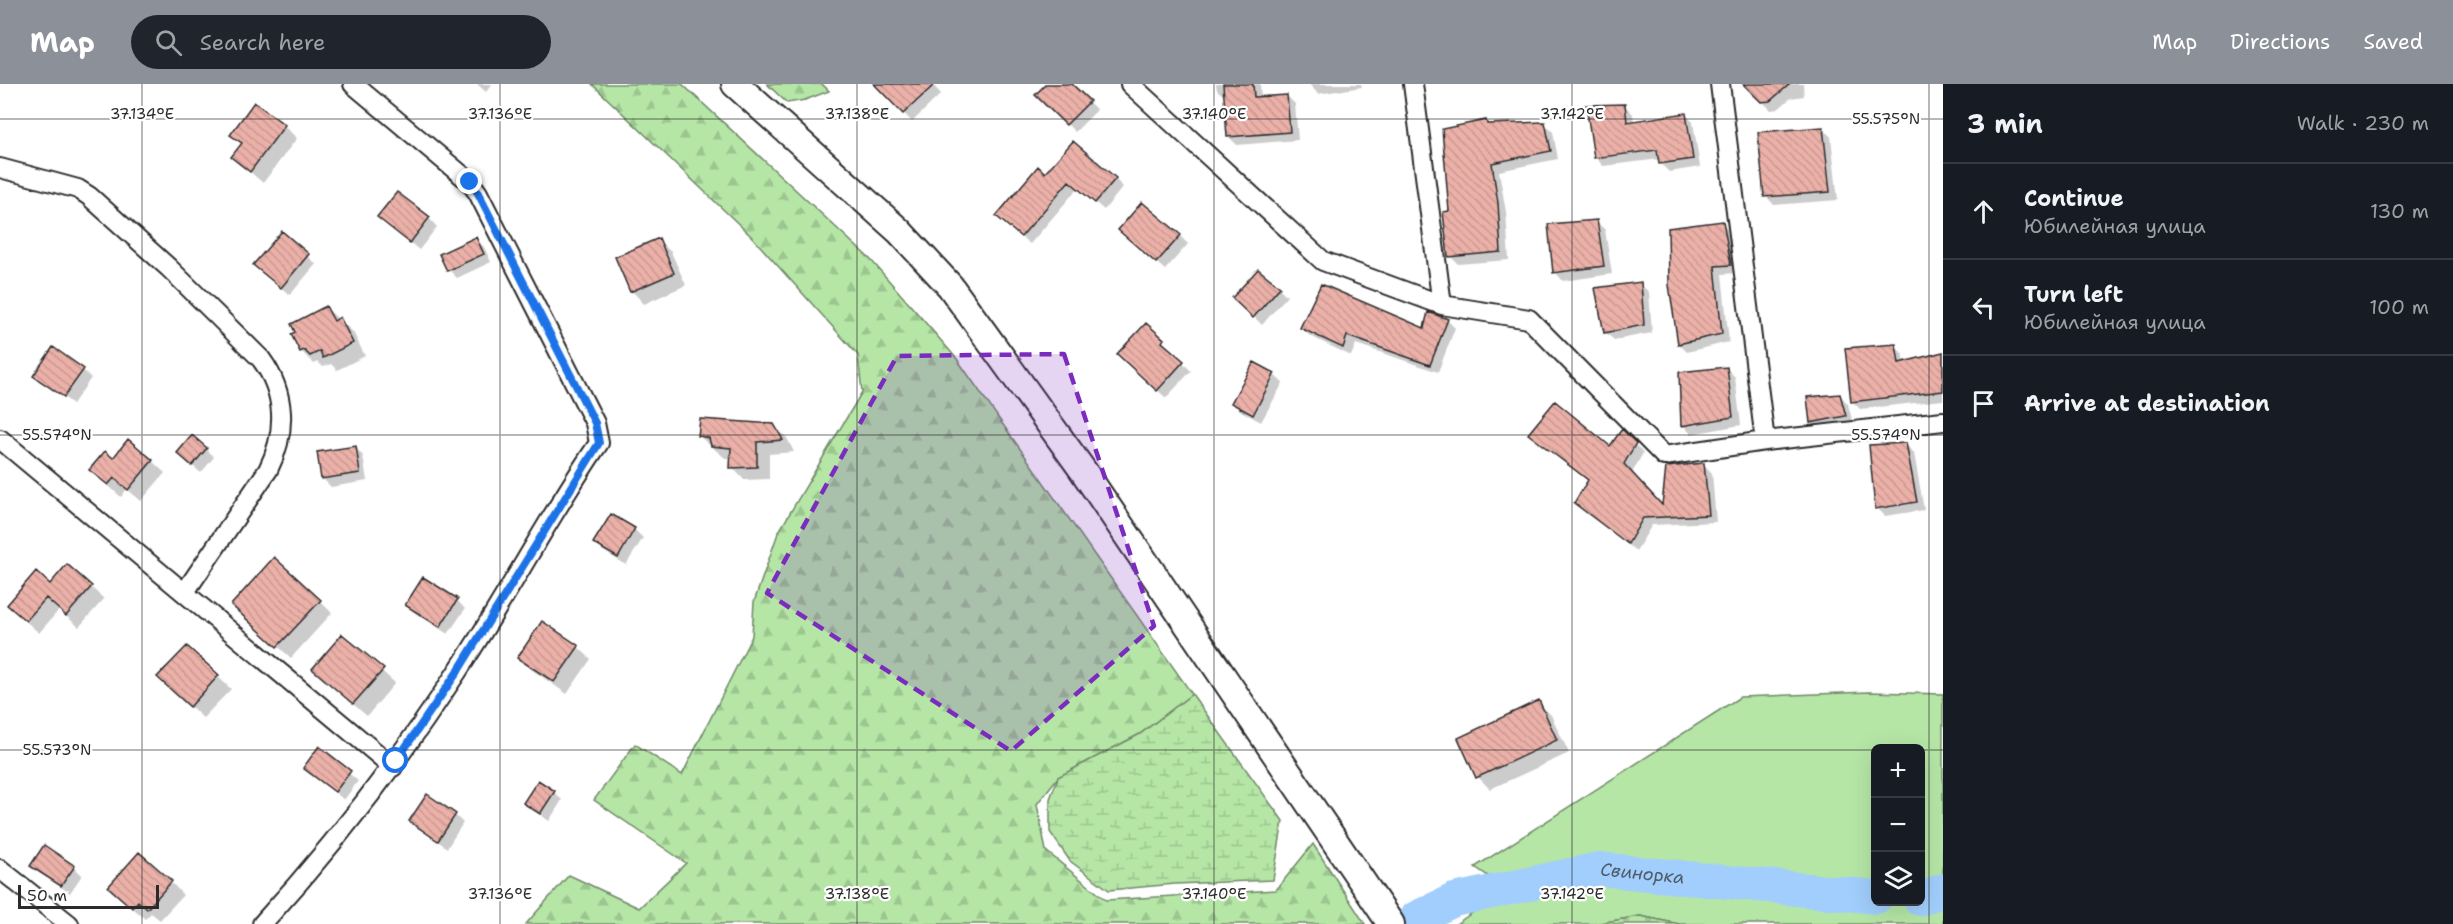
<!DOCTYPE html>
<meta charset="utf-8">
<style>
:root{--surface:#171b24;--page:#20242c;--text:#f1f3f6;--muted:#9ea1a6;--line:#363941;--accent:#8c9099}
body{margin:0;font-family:"Shantell Sans",sans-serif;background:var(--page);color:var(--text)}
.controls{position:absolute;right:18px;bottom:18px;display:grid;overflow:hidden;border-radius:9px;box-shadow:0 6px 24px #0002}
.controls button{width:54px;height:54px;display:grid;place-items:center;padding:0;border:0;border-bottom:2px solid var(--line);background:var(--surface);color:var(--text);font:30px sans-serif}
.scale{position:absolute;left:18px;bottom:15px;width:141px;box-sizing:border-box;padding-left:6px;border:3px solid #2b2b2b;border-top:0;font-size:16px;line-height:21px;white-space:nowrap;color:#2b2b2b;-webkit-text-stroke:4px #fff;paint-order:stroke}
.stop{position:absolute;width:18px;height:18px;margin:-14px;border:4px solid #1a73e8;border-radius:50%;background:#fff}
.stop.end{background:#1a73e8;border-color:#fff;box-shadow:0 2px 6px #0008}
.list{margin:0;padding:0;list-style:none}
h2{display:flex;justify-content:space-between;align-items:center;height:78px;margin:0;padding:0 24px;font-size:26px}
h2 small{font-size:20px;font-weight:400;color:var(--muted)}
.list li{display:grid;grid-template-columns:39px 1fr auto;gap:18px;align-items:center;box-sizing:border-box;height:96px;padding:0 24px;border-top:2px solid var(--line)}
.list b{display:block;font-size:22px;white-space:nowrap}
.list p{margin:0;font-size:20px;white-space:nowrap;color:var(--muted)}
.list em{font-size:20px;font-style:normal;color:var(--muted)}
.icon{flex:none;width:33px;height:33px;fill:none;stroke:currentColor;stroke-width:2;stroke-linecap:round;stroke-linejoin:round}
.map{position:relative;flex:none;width:1943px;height:840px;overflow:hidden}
header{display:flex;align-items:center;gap:36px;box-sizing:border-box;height:84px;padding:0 30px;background:var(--accent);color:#fff}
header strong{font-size:28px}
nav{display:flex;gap:33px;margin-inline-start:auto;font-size:21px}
.search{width:420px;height:54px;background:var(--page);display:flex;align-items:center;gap:15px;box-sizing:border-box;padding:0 21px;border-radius:33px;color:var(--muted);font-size:22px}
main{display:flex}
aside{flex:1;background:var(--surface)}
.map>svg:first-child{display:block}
.green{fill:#b5e6a6;stroke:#708868;stroke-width:1.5;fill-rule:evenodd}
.forest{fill:url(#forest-firs);stroke:#708868;stroke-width:1.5}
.wetland{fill:url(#wetland-marsh);stroke:#708868;stroke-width:1.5}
.cemetery{fill:url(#cemetery-stones);stroke:#708868;stroke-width:1.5}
.shadow{fill:#0003}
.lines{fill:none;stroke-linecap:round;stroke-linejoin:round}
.river{stroke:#a1cefc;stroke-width:34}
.building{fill:url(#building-back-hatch);stroke:#2b2b2b;stroke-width:1.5}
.street-casing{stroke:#2b2b2b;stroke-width:22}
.secondary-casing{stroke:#2b2b2b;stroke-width:30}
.street{stroke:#fff;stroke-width:18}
.secondary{stroke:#fff;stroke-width:26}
.route{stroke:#1a73e8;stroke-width:8}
.marked{fill:#7b2cbf;fill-opacity:0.2;stroke:#7b2cbf;stroke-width:4.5;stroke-dasharray:12 8;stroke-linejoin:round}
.ticks{fill:none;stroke:#2b2b2b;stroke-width:1.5;stroke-opacity:0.45}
.labels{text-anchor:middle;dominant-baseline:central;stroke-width:4.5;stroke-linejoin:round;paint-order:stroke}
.water-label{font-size:18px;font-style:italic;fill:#4e5c6a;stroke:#fff}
.ticks-label{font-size:15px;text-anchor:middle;fill:#2b2b2b;stroke:#fff;stroke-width:4.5;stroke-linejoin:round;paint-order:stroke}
</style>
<header>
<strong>Map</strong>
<div class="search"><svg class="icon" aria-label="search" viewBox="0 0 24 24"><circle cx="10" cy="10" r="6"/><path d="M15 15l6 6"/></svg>Search here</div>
<nav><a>Map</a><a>Directions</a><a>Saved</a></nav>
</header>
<main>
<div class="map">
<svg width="1943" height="840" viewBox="0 0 1943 840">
<defs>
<pattern id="forest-firs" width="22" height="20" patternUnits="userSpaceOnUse" patternTransform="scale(1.5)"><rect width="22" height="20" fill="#b5e6a6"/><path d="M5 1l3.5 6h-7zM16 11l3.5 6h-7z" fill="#9cc58f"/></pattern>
<pattern id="wetland-marsh" width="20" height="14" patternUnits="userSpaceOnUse" patternTransform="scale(1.5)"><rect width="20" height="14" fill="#b5e6a6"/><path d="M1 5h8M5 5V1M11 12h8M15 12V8" fill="none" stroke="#9cc58f"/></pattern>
<pattern id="cemetery-stones" width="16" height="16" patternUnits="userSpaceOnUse" patternTransform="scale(1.5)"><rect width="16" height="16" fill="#b5e6a6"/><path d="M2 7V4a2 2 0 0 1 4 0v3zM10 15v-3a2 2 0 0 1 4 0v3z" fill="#9cc58f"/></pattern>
<pattern id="building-back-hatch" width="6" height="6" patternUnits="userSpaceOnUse" patternTransform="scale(1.5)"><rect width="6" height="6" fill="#ebb1a9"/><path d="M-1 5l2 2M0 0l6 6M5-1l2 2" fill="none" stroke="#ca9892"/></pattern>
</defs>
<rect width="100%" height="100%" fill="#fff"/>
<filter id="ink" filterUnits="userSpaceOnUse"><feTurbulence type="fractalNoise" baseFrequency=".0167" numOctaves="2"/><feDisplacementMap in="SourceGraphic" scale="12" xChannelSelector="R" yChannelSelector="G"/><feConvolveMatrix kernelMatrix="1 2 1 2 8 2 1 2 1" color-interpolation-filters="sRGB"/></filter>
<g filter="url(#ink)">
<path class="green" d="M1869,608L1943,610V840H1679L1640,832L1595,840H1456L1507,805L1475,783L1740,613ZM1876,664H1920V818H1876Z"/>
<path class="forest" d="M592,0H682L871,176L957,275L1192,610L1140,650L1058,693L1037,720L1046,767L1106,816L1276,806L1313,760L1365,840H526L569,791L639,824L686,779L594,716L635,660L682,691L752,552L754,518L778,449L862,308L858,271L751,152Z
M767,0H822L829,7L805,16L787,19Z"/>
<path class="wetland" d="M1192,610L1283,737L1273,796L1175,800L1109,806L1070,777L1050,748V715L1058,693L1140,650Z"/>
<path class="cemetery" d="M1640,832L1679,840H1595Z"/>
<path class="shadow" d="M477,0H492L486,8Z
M885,0H932L941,10L912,38L880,4Z
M1048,0H1070L1097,26L1075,48L1038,11Z
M1216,0H1260L1261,14L1287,12L1295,20L1298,56L1237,61L1229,53L1226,14L1217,6Z
M1309,0H1361L1362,3L1318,10Z
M1752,0H1803L1804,12L1791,14L1778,25L1771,26L1753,8Z
M1624,21L1633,30L1634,38L1685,30L1693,38L1700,83L1669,88L1660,79V75L1603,82L1595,73Z
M1486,37L1490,41L1545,40L1553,48L1558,75L1499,87L1506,128L1509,176L1458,180L1450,172L1451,128Z
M284,42L297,54L263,99L233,73L242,61L232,51Z
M1823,44L1831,53L1838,116L1774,121L1766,112Z
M1046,91L1115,95L1123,103L1104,126L1078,104L1030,160L1006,140Z
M379,133L429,134L437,143L419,166Z
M1597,138L1605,146L1612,190L1563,197L1555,188Z
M1722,139L1730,147L1738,189L1722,190L1729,258L1687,268L1679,260Z
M282,149L316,180L290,211L263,189Z
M1180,152L1188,160L1165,186L1128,154Z
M475,154L484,163L491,178L457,194L449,186Z
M658,156L671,168L686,201L644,220L632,207L617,174Z
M1640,200L1649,208L1652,249L1614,256L1605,248Z
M1279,204L1287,212L1262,241L1235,214Z
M326,224L353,248L365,272L337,286L331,280L323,283L318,278L314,280L301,267L297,249Z
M1447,236L1455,244L1438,288L1356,260L1351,272L1310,252L1301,243L1425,246Z
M1146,241L1191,287L1166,314L1127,278Z
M1895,262L1903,270L1905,279L1943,270V316L1860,325L1852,317Z
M1254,280L1274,291L1283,299L1261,338L1241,327L1233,319Z
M1727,285L1735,293L1741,341L1691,350L1683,341Z
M83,286L91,294L73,320L35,292Z
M1840,311L1848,320L1853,340L1820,346L1812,338Z
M774,341L787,354L794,368L769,370V395L744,396L732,383V374H725L699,352Z
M1622,347L1643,369L1632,389L1663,424L1704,381L1712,389L1716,438L1652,441L1636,467L1576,419L1590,398L1531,350L1611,364Z
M1906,361L1914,369L1924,426L1885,432L1877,424Z
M355,363L363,372L367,397L331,403L322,394Z
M206,365L214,373L201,389L187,377Z
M113,376L152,377L165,389L141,417L127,405L121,413L91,386Z
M611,432L634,445L643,454L626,481L603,467L595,459Z
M68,482L104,515L79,543L59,526L39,549L21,533Z
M457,516L465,525L448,550L415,529L407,521Z
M320,517L332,529L291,574L245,533Z
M343,552L395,599L367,632L326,597Z
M578,563L591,575L567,610L532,586L519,574Z
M187,564L231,605L203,634L172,605Z
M1538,618L1551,631L1569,669L1490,705L1478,693Z
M320,665L358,697L344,716L305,683Z
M554,708L562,716L549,737L525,719Z
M455,731L463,739L447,764L411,737Z
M32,782L74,783L82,791L70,809L41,790Z
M171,798L183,811L160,836L151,829L145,835L123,815Z"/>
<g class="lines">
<g class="river">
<path d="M1920,815L1943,806"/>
<path id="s1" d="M1416,834L1454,816L1598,785L1876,813"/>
</g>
</g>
<path class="building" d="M874,0H935L903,30Z
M1046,0H1072L1090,17L1066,41L1035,11Z
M1223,0H1253L1254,13L1287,11L1290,48L1227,53Z
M1743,0H1790L1770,17L1761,18Z
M254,18L285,41L250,88L231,73L242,59L230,51Z
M1625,20L1627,38L1686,29L1693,75L1659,80L1657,66L1594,74L1586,21Z
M1486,36L1487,40L1545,38L1551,67L1492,79L1498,119L1501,168L1448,173L1443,128L1449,127L1442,45Z
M1823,43L1830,108L1764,113L1758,48Z
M1073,57L1116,94L1095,119L1069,97L1021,153L996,132L1038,82L1045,89Z
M397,108L430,133L410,159L377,133Z
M1142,118L1181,151L1156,179L1118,146Z
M1597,136L1604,182L1553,189L1548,140Z
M1723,137L1731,181L1715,182L1722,250L1678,260L1669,201L1668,144Z
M282,147L309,170L281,204L253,181Z
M476,153L484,170L447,187L439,170Z
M659,154L674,189L630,208L615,173Z
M1258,185L1280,203L1253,234L1232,214Z
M1641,198L1644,241L1604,249L1595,204Z
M1321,200L1424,244L1428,228L1448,235L1430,281L1347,252L1343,264L1300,244Z
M326,222L334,237L340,233L353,259L323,274L320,267L310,272L304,266L300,268L291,250L295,248L291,240Z
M1146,239L1164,255L1162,258L1184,277L1157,307L1117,270Z
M1896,260L1899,279L1943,268V307L1851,318L1845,264Z
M53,263L84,285L64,313L33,292Z
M1254,278L1275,289L1253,331L1231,319Z
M1727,283L1733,333L1681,342L1679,288Z
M1840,310L1846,332L1810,339L1807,313Z
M1555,317L1610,362L1622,345L1636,359L1624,380L1662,421L1666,383L1704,379L1709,431L1643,434L1628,460L1574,419L1588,396L1528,350Z
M700,335L774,340L783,356L757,358V383L730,384L731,364L711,362L709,354L698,352Z
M192,351L207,364L192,382L177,369Z
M128,355L153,376L128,406L114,394L108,401L89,386L105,367L113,374Z
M1906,359L1917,418L1875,425L1869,361Z
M356,362L360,389L321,395L317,368Z
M611,430L635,444L618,474L593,459Z
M274,473L321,516L277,563L231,521Z
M67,480L92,502L66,532L46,514L26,537L7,521L36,487L50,500Z
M423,493L458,515L440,543L405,521Z
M542,537L579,562L554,598L517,574Z
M342,550L384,585L353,620L312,585Z
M187,562L219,591L190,623L157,593Z
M1539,616L1557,656L1476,694L1458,654Z
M319,662L351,687L335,708L303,684Z
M538,696L555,707L540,730L523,719Z
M427,710L456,730L438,757L409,737Z
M44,761L75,782L61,802L30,782Z
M139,768L172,797L147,825L138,817L132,824L108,803Z"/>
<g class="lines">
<g class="street-casing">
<path id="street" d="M1130,0L1323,177L1442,221L1529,235L1664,372L1765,357L1943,337
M1413,0L1442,221
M1720,0L1765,357
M0,84L78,105L89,112L169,184L261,275C286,309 287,348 268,386L185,508
M0,355L393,683
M0,785L69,840
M262,840C334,761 399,677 457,588C507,513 548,433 599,359L595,339L478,109L470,98L353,0"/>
</g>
<g class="secondary-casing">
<path id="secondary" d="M735,0L899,147L950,202L1082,385L1391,840"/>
</g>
<use href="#street" class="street"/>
<use href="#secondary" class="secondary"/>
</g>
</g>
<g class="lines" filter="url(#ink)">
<path class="route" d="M396,677L458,587L599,359L595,339L478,109L470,98"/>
</g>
<path class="marked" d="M1064,270L1154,542L1011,667L767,509L897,272Z"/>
<path class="ticks" d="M142,0V840M500,0V840M857,0V840M1214,0V840M1572,0V840M1929,0V840M0,35H1943M0,351H1943M0,666H1876M1920,666H1943"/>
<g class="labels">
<g class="water-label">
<text stroke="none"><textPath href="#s1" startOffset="234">Свинорка</textPath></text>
</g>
</g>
<g class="ticks-label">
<text x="142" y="35">37.134°E</text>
<text x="500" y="35">37.136°E</text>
<text x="857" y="35">37.138°E</text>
<text x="1214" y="35">37.140°E</text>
<text x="1572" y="35">37.142°E</text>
<text x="1886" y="40">55.575°N</text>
<text x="57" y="356">55.574°N</text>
<text x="1886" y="356">55.574°N</text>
<text x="57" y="671">55.573°N</text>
<text x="500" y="815">37.136°E</text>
<text x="857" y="815">37.138°E</text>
<text x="1214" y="815">37.140°E</text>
<text x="1572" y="815">37.142°E</text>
</g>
</svg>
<div class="controls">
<button>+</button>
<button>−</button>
<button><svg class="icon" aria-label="layers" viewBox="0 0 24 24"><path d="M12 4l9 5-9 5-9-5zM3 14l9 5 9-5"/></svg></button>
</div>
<div class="scale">50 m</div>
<div class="stop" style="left:396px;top:677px"></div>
<div class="stop end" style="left:470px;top:98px"></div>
</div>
<aside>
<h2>3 min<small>Walk · 230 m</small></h2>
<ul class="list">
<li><svg class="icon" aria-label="ahead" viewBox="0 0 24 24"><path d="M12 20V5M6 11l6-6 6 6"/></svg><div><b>Continue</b><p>Юбилейная улица</p></div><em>130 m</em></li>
<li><svg class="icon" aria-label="left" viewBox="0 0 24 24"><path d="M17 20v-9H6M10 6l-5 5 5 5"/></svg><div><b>Turn left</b><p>Юбилейная улица</p></div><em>100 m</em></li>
<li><svg class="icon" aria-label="arrive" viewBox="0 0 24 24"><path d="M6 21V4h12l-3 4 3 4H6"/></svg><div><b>Arrive at destination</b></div></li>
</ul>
</aside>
</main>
